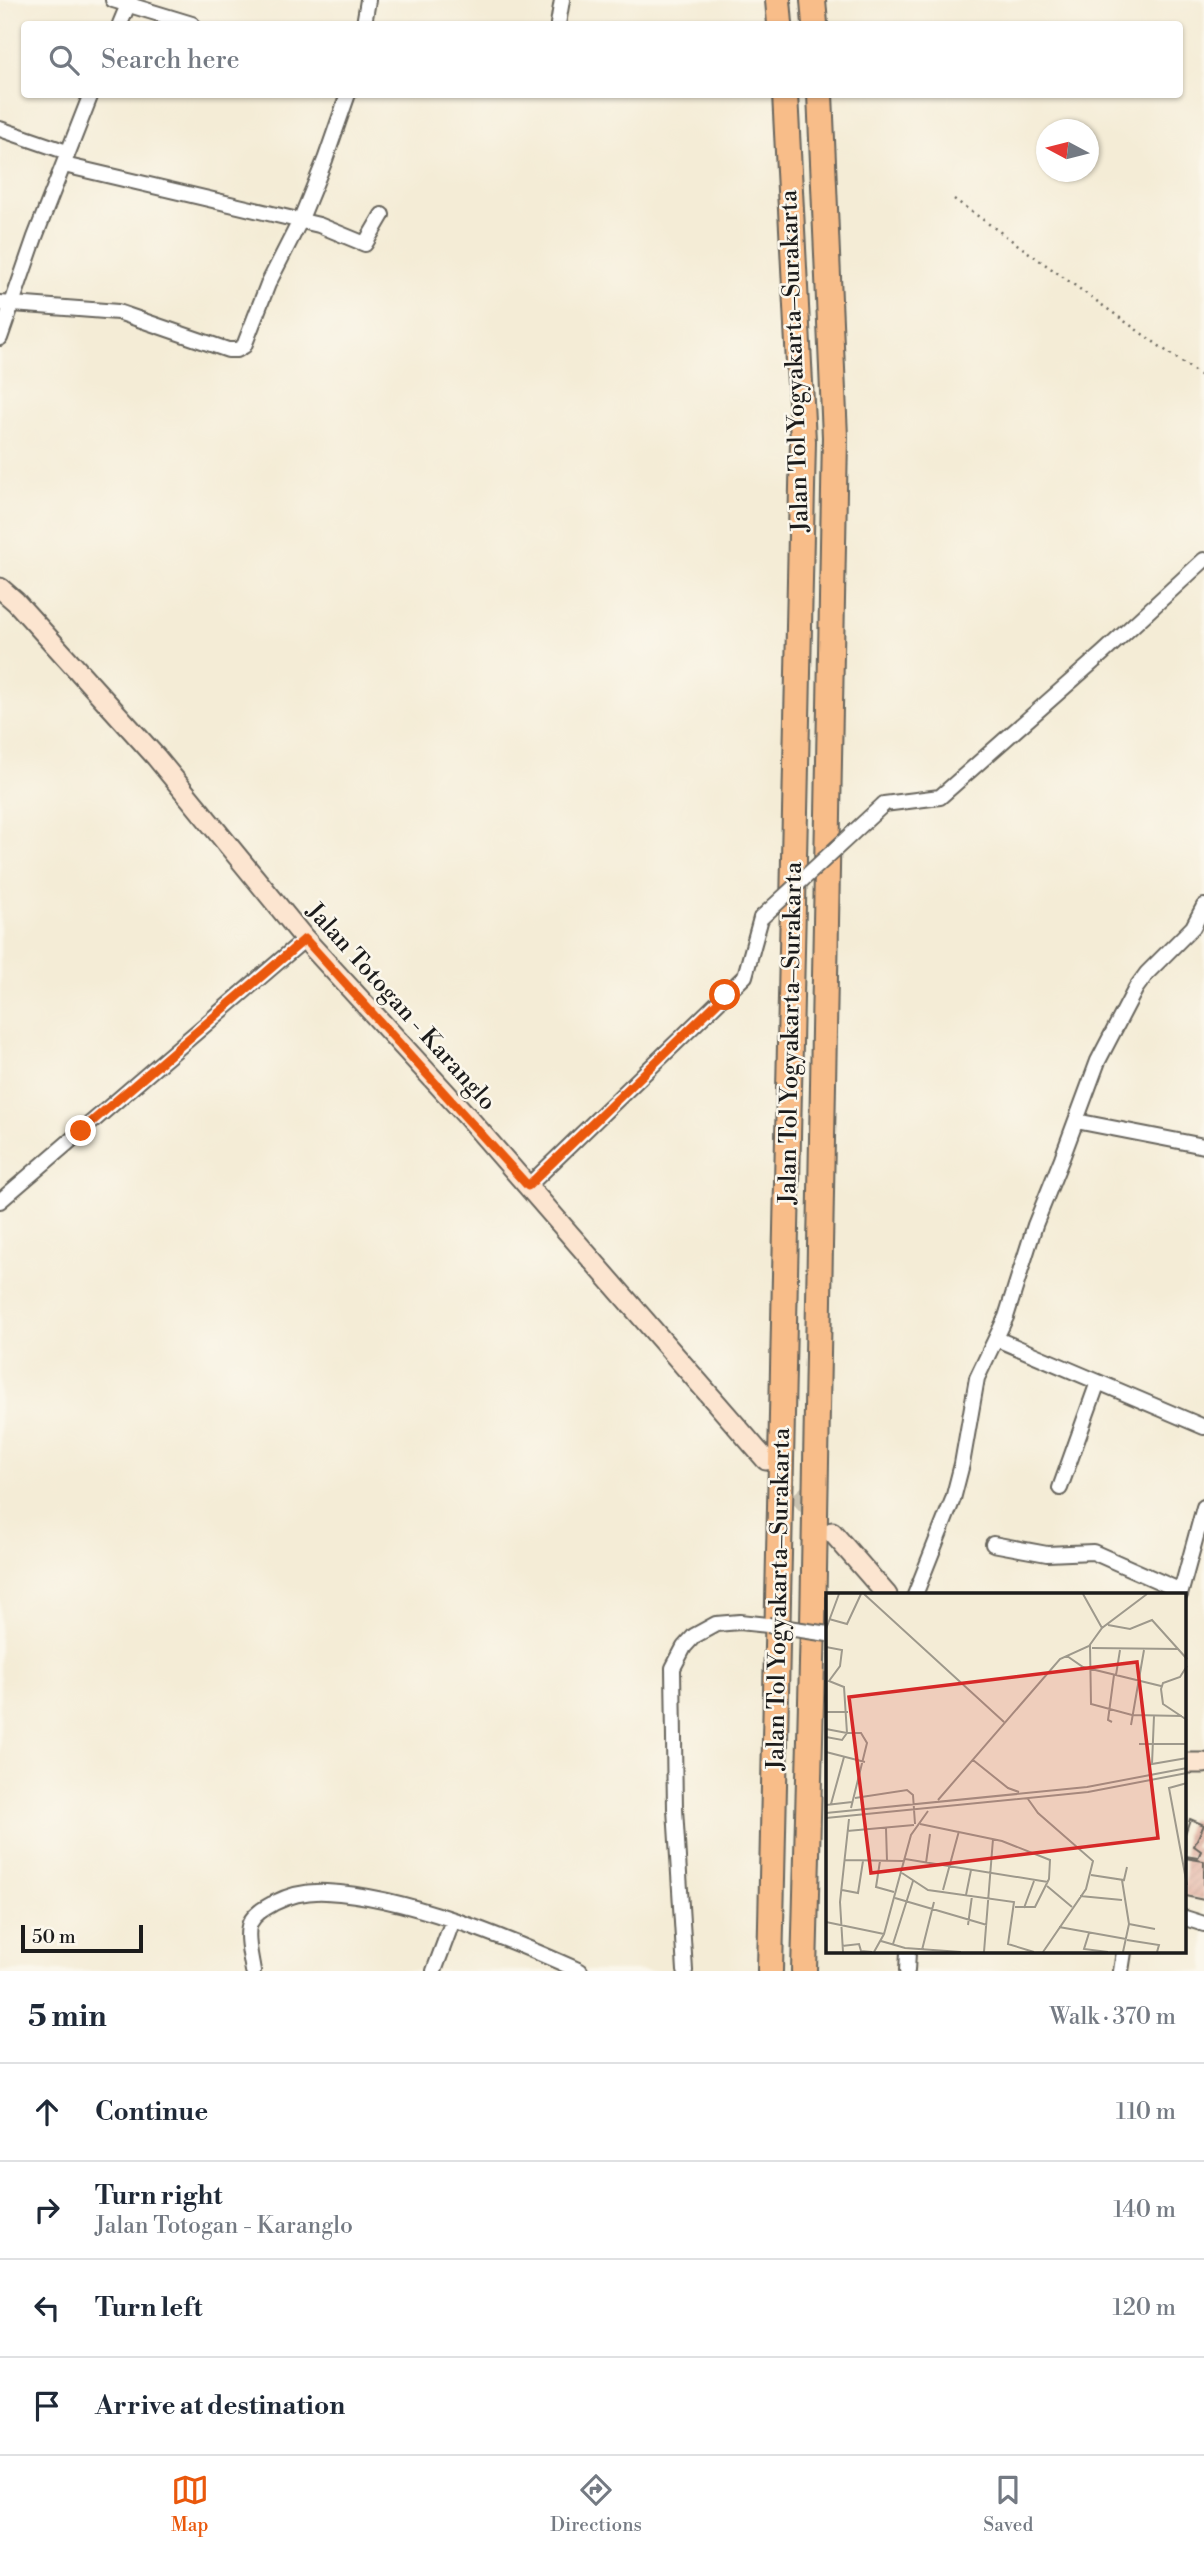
<!DOCTYPE html>
<meta charset="utf-8">
<style>
:root{--surface:#fff;--page:#f6f6f7;--text:#1f2937;--muted:#747a83;--line:#e0e1e3;--accent:#ea580c}
body{margin:0;font-family:"Libre Bodoni",serif;background:var(--page);color:var(--text)}
.compass{position:absolute;left:1036px;top:119px;width:63px;height:63px;border-radius:50%;background:var(--surface);box-shadow:0 2px 5px #0004;rotate:277deg}
.scale{position:absolute;left:21px;bottom:18px;width:122px;box-sizing:border-box;padding-left:7px;border:4px solid #1c1c1c;border-top:0;font-size:19px;line-height:24px;white-space:nowrap;color:#1c1c1c;-webkit-text-stroke:5px #fbf7ec;paint-order:stroke}
.stop{position:absolute;width:21px;height:21px;margin:-16px;border:5px solid #ea580c;border-radius:50%;background:#fff}
.stop.end{background:#ea580c;border-color:#fff;box-shadow:0 2px 7px #0008}
.list{margin:0;padding:0;list-style:none}
h2{display:flex;justify-content:space-between;align-items:center;height:91px;margin:0;padding:0 28px;font-size:30px}
h2 small{font-size:23px;font-weight:400;color:var(--muted)}
.list li{display:grid;grid-template-columns:46px 1fr auto;gap:21px;align-items:center;box-sizing:border-box;height:98px;padding:0 28px;border-top:2px solid var(--line)}
.list b{display:block;font-size:26px;white-space:nowrap}
.list p{margin:0;font-size:23px;white-space:nowrap;color:var(--muted)}
.list em{font-size:23px;font-style:normal;color:var(--muted)}
.icon{flex:none;width:38px;height:38px;fill:none;stroke:currentColor;stroke-width:2;stroke-linecap:round;stroke-linejoin:round}
.map{position:relative;flex:none;width:1204px;height:1971px;overflow:hidden}
.search{position:absolute;background:var(--surface);box-shadow:0 2px 5px #0004;left:21px;right:21px;top:21px;height:77px;display:flex;align-items:center;gap:18px;box-sizing:border-box;padding:0 24px;border-radius:7px;color:var(--muted);font-size:26px}
.sheet{height:483px;background:var(--surface)}
nav{display:flex;justify-content:space-around;align-items:center;box-sizing:border-box;height:98px;border-top:2px solid var(--line);background:var(--surface);font-size:19px;color:var(--muted)}
nav a{display:grid;justify-items:center;gap:4px}
nav .on{color:var(--accent)}
.map>svg:first-child{display:block}
.building{fill:url(#building-hatch)}
.lines{fill:none;stroke-linecap:round;stroke-linejoin:round}
.secondary-tunnel{stroke:#c9c2b1;stroke-width:19;stroke-dasharray:19 10;stroke-linecap:butt}
.street-casing{stroke:#68655d;stroke-width:18}
.secondary-casing{stroke:#68655d;stroke-width:23}
.highway-casing{stroke:#68655d;stroke-width:28}
.path{stroke:#68655d;stroke-width:2.5;stroke-dasharray:2 5;stroke-linecap:butt}
.street{stroke:#fff;stroke-width:14}
.secondary{stroke:#fce5d0;stroke-width:19}
.highway{stroke:#f8bd89;stroke-width:24}
.street-bridge-casing{stroke:#68655d;stroke-width:18;stroke-linecap:butt}
.street-bridge{stroke:#fff;stroke-width:14}
.route{stroke:#ea580c;stroke-width:9}
.labels{text-anchor:middle;dominant-baseline:central;stroke-width:5;stroke-linejoin:round;paint-order:stroke}
.street-label{font-size:24px;fill:#1c1c1c;stroke:#fbf7ec}
.inset-road{fill:none;stroke:#9e998c;stroke-width:2}
.view{fill:#d62828;fill-opacity:0.15;stroke:#d62828;stroke-width:3.5}
.inset-edge{fill:none;stroke:#1c1c1c;stroke-width:3.5}
</style>
<div class="map">
<svg width="1204" height="1971" viewBox="0 0 1204 1971">
<defs>
<pattern id="building-hatch" width="6" height="6" patternUnits="userSpaceOnUse" patternTransform="scale(1.75)"><rect width="6" height="6" fill="#e1aa9a"/><path d="M-1 1l2-2M0 6l6-6M5 7l2-2" fill="none" stroke="#c09284"/></pattern>
</defs>
<rect width="100%" height="100%" fill="#fbf7ec"/>
<filter id="ink" filterUnits="userSpaceOnUse"><feTurbulence type="fractalNoise" baseFrequency=".0143" numOctaves="2"/><feDisplacementMap in="SourceGraphic" scale="14" xChannelSelector="R" yChannelSelector="G"/><feConvolveMatrix kernelMatrix="1 2 1 2 8 2 1 2 1" color-interpolation-filters="sRGB"/></filter>
<filter id="wash" filterUnits="userSpaceOnUse"><feTurbulence type="fractalNoise" baseFrequency=".00686" numOctaves="4" result="noise"/><feDisplacementMap in="SourceGraphic" scale="28" xChannelSelector="R" yChannelSelector="G"/><feGaussianBlur stdDeviation="1.57" result="paint"/><feColorMatrix in="noise" values="0 0 0 0 0 0 0 0 0 0 0 0 0 0 0 0 0 1.4 0 .05"/><feComposite in="paint" operator="in"/></filter>
<g filter="url(#wash)">
<rect width="100%" height="100%" fill="#f4ecd6"/>
<g id="blocks">
<path class="building" d="M1190,1819L1204,1825L1194,1846L1201,1851L1198,1858L1185,1856V1834Z
M1185,1858L1204,1861V1900L1185,1896Z"/>
</g>
</g>
<g filter="url(#ink)">
<use href="#blocks" fill-opacity="0" stroke="#68655d" stroke-width="2"/>
<g class="lines">
<path class="secondary-tunnel" d="M776,1471L820,1519"/>
<g class="street-casing">
<path id="street" d="M113,0L192,24
M120,24L130,0
M364,24L368,0
M558,24L562,0
M0,129L67,152
M64,165L319,225L365,244L382,215
M0,303L118,312L228,350H237L244,346L268,284L300,221L325,160L348,94
M0,338L35,237L91,94
M884,804L940,797L1103,653L1204,560
M1076,1121L1204,1146
M528,1186L745,976L761,918
M0,1201L305,939
M997,1339L1204,1427
M1060,1488L1098,1382
M993,1544L1047,1554L1093,1552L1181,1591
M915,1595L953,1499L962,1464L977,1378L1006,1317L1035,1225L1062,1158L1098,1061L1136,988L1147,973L1193,927L1204,906
M1180,1595L1204,1507
M1185,1918L1204,1924
M253,1971C251,1957 245,1936 250,1923C255,1913 265,1908 274,1903C290,1895 308,1891 326,1892C406,1896 507,1938 580,1971
M434,1971L453,1920
M685,1971L675,1809L673,1668L684,1647L694,1636L716,1624L740,1622L768,1625
M907,1971L908,1952
M1121,1971L1124,1952"/>
</g>
<g class="secondary-casing">
<path id="secondary" d="M0,588L16,602L156,757L305,939L465,1114L766,1460
M832,1532L887,1595
M1185,1763H1204"/>
</g>
<g class="highway-casing">
<path id="highway" d="M778,0L780,24
M813,0L815,24
M770,1971L803,441L785,94
M804,1971L813,1624L835,437L820,94"/>
</g>
<path class="path" d="M954,199L1204,378"/>
<use href="#street" class="street"/>
<use href="#secondary" class="secondary"/>
<use href="#highway" class="highway"/>
<g class="street-bridge-casing">
<path id="street-bridge" d="M761,918L884,804
M768,1625L828,1634"/>
</g>
<use href="#street-bridge" class="street-bridge"/>
</g>
</g>
<g class="lines" filter="url(#ink)">
<path class="route" d="M81,1131L305,939L528,1186L725,995"/>
</g>
<g class="labels">
<g class="street-label">
<text transform="translate(795 361) rotate(-92)">Jalan Tol Yogyakarta–Surakarta</text>
<text transform="translate(401 1007) rotate(48)">Jalan Totogan - Karanglo</text>
<text transform="translate(791 1033) rotate(-89)">Jalan Tol Yogyakarta–Surakarta</text>
<text transform="translate(779 1599) rotate(-89)">Jalan Tol Yogyakarta–Surakarta</text>
</g>
</g>
<g transform="translate(826 1593)">
<rect width="360" height="360" fill="#f4ecd6"/>
<path class="inset-road" d="M38,1L178,129M257,1L276,35M3,26L21,31L35,1M282,32L304,36L326,27L361,66M0,36L13,1M264,52L265,111L306,122L356,123M0,54L16,57L14,73L3,88L18,94L21,140H35L41,150L25,215M266,55L352,56M241,63L257,74L335,93M361,73L354,84L337,90L335,96L337,111L361,127M290,82L294,57M0,119H22M328,123L326,171L361,165M286,129L282,127L288,82M305,132L318,57M0,136L21,140M0,144L16,147L21,140M313,151H361M0,159L39,169M147,167L182,195L193,199M361,190L343,195L361,292M29,205L81,197L87,202L89,231M202,206L212,220L267,268L260,296L217,359M112,207L234,66L263,53L276,35L321,1M5,211L18,164M0,212L26,209M0,220L261,194L361,175M0,225L262,199L361,180M94,231L176,248L224,267L223,286L209,314H189M60,235L61,268M21,238L88,232M79,266L222,289M19,267L77,268M54,268L50,294L68,299M100,270L104,241M76,280L102,297L188,309L182,351L208,359M265,282L298,287L301,274M296,287L303,331L297,359M221,293L246,314M16,297L32,300L37,268M117,297L133,238M140,302L145,277M254,303L296,307M69,305L161,332M198,315L208,288M0,329L58,341M303,331L329,336M142,332L146,303M233,334L300,346M263,340L258,356L282,359M301,347L333,352L331,359M55,348L79,355L135,359M67,351L87,288M16,353L33,351L35,358L46,359M96,357L108,309M17,359L14,309L23,226M48,359L58,341L85,242L102,218M158,359L167,246"/>
<path class="view" d="M311,69L332,245L45,280L23,104Z"/>
<rect width="360" height="360" class="inset-edge"/>
</g>
</svg>
<svg class="compass" viewBox="-18 -18 36 36"><path d="M0-13l5 13h-10z" fill="#e53935"/><path d="M0 13l5-13h-10z" fill="#747a83"/></svg>
<div class="scale">50 m</div>
<div class="stop" style="left:725px;top:995px"></div>
<div class="stop end" style="left:81px;top:1131px"></div>
<div class="search"><svg class="icon" aria-label="search" viewBox="0 0 24 24"><circle cx="10" cy="10" r="6"/><path d="M15 15l6 6"/></svg>Search here</div>
</div>
<section class="sheet">
<h2>5 min<small>Walk · 370 m</small></h2>
<ul class="list">
<li><svg class="icon" aria-label="ahead" viewBox="0 0 24 24"><path d="M12 20V5M6 11l6-6 6 6"/></svg><div><b>Continue</b></div><em>110 m</em></li>
<li><svg class="icon" aria-label="right" viewBox="0 0 24 24"><path d="M7 20v-9h11M14 6l5 5-5 5"/></svg><div><b>Turn right</b><p>Jalan Totogan - Karanglo</p></div><em>140 m</em></li>
<li><svg class="icon" aria-label="left" viewBox="0 0 24 24"><path d="M17 20v-9H6M10 6l-5 5 5 5"/></svg><div><b>Turn left</b></div><em>120 m</em></li>
<li><svg class="icon" aria-label="arrive" viewBox="0 0 24 24"><path d="M6 21V4h12l-3 4 3 4H6"/></svg><div><b>Arrive at destination</b></div></li>
</ul>
</section>
<nav>
<a class="on"><svg class="icon" aria-label="map" viewBox="0 0 24 24"><path d="M3 6l6-2 6 2 6-2v14l-6 2-6-2-6 2zM9 4v14M15 6v14"/></svg>Map</a>
<a><svg class="icon" aria-label="directions" viewBox="0 0 24 24"><path d="M12 3l9 9-9 9-9-9zM9 14v-3h6M13 9l2 2-2 2"/></svg>Directions</a>
<a><svg class="icon" aria-label="saved" viewBox="0 0 24 24"><path d="M7 4h10v16l-5-4-5 4z"/></svg>Saved</a>
</nav>
